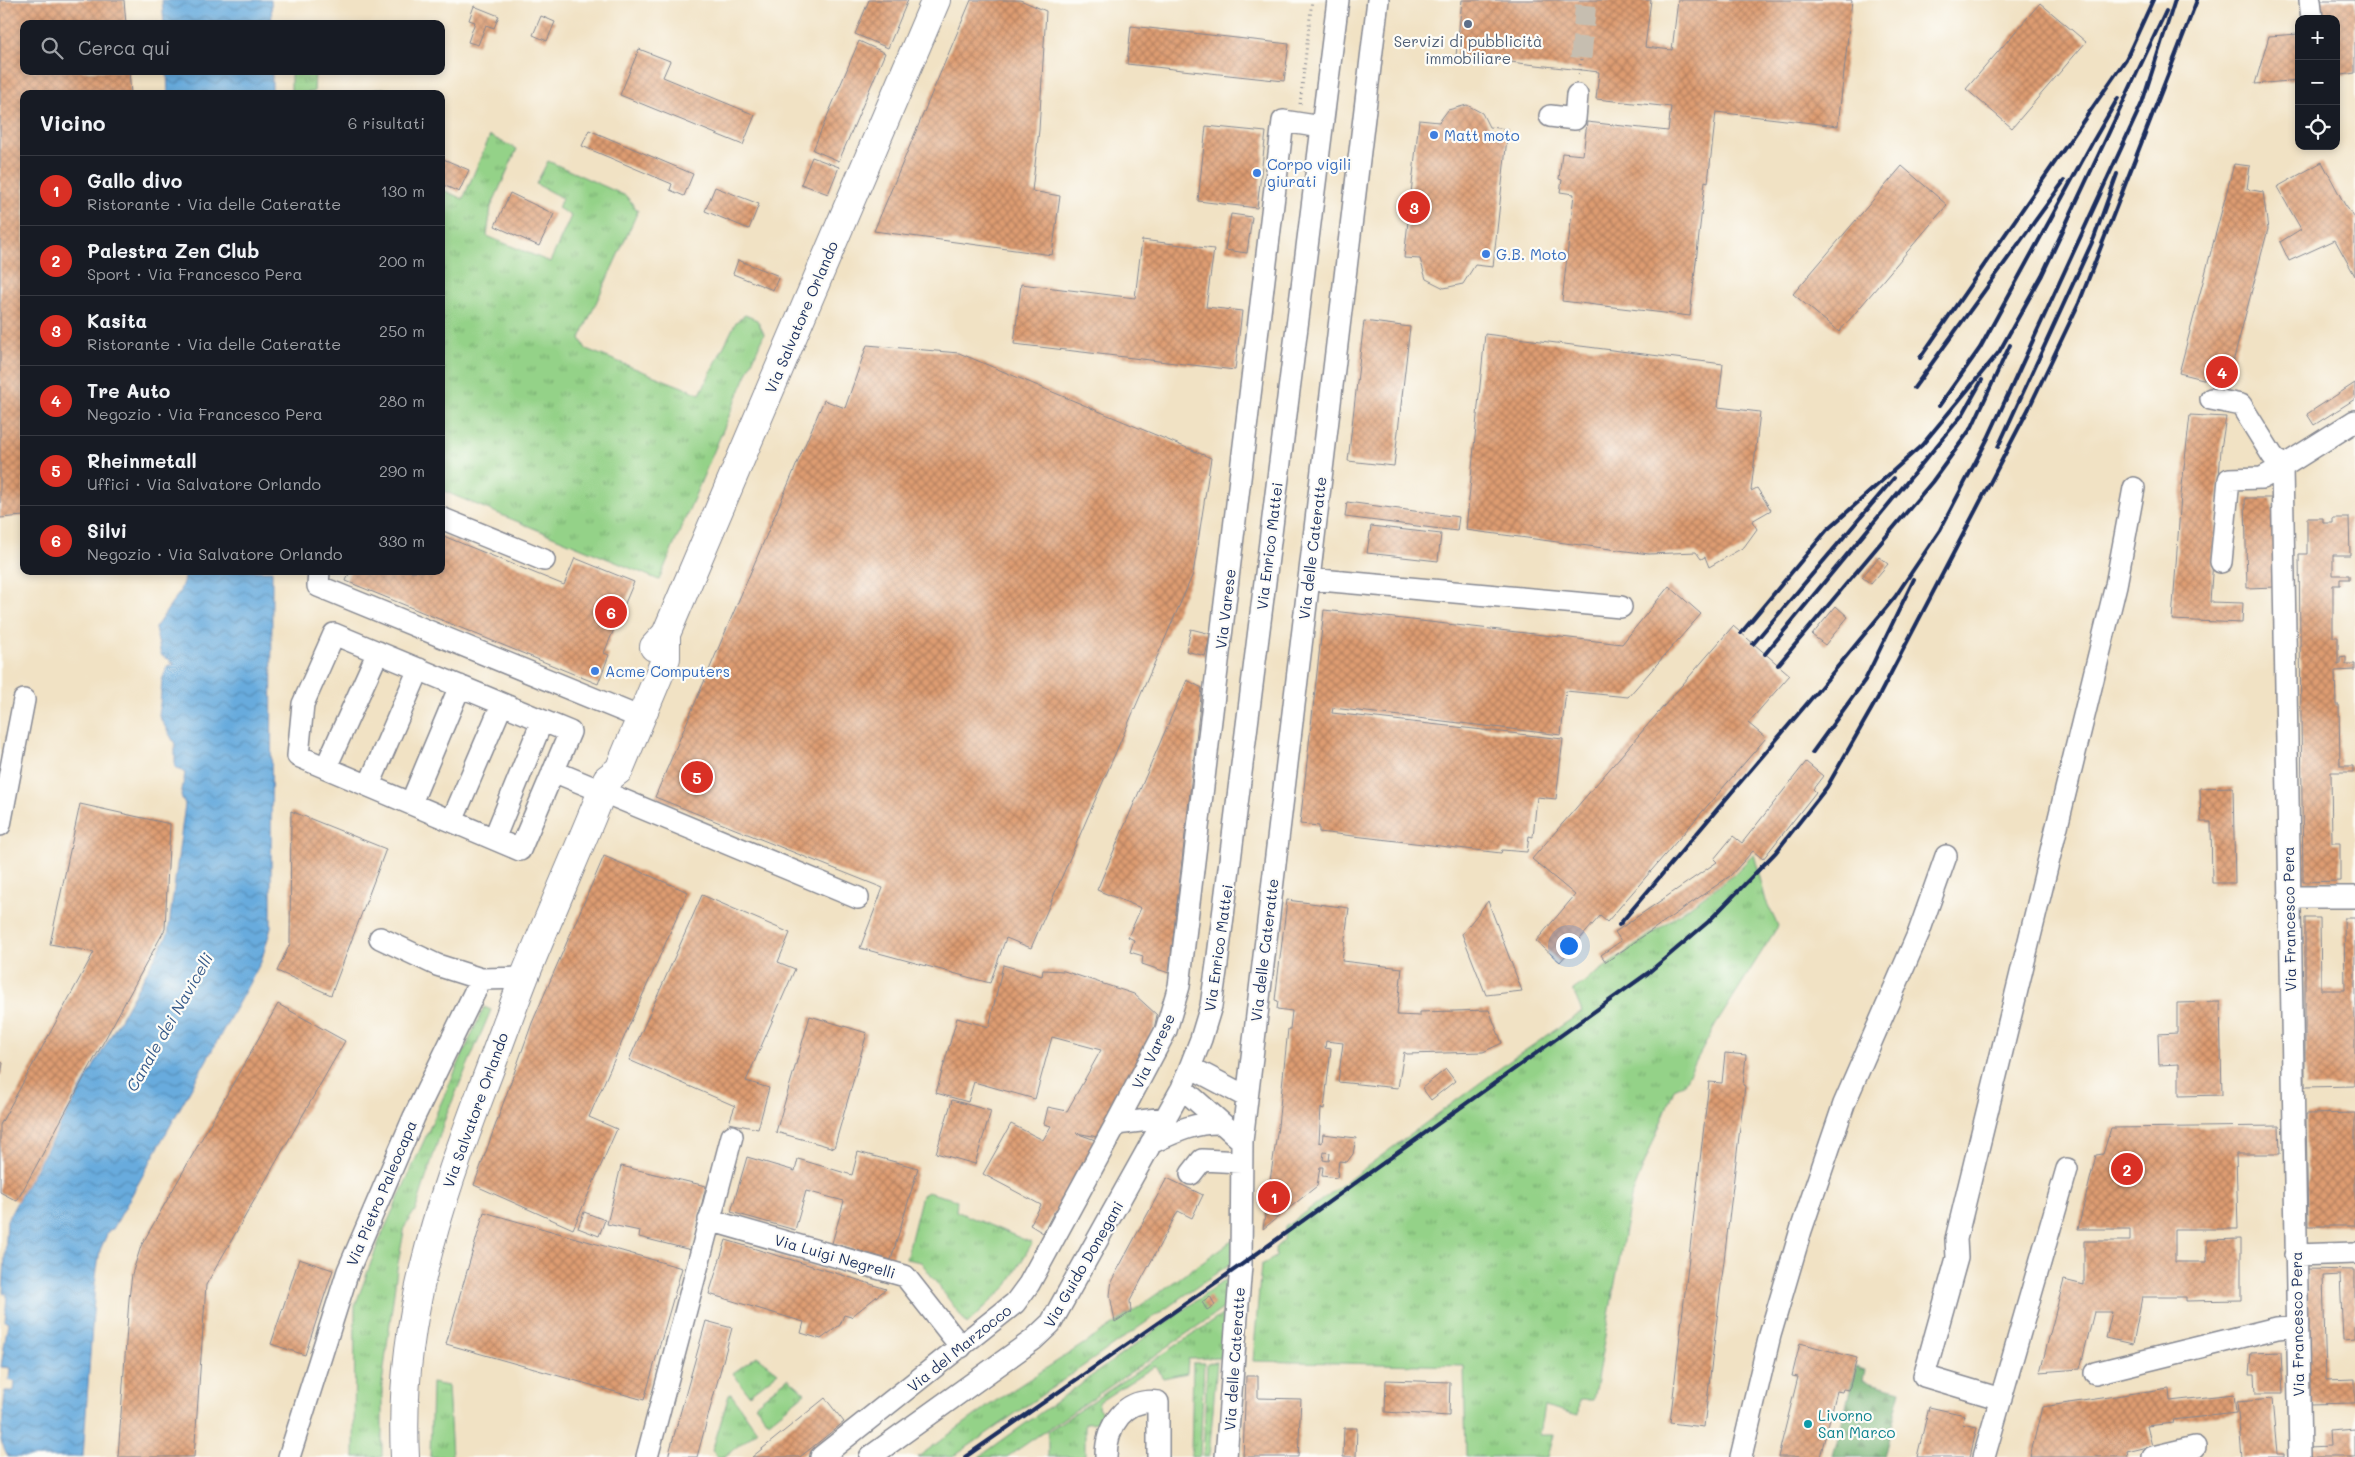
<!DOCTYPE html>
<html lang="it">
<meta charset="utf-8">
<style>
:root{--surface:#171b24;--page:#242831;--text:#f1f3f6;--muted:#9ea1a6;--line:#363941;--accent:#d93025}
body{margin:0;font-family:Mali,sans-serif;background:var(--page);color:var(--text)}
.controls{position:absolute;right:15px;top:15px;display:grid;overflow:hidden;border-radius:10px;box-shadow:0 2px 8px #0003}
.controls button{width:45px;height:45px;display:grid;place-items:center;padding:0;border:0;border-bottom:1px solid var(--line);background:var(--surface);color:var(--text);font:25px sans-serif}
.you{position:absolute;left:1568px;top:945px;width:18px;height:18px;margin:-12px;border:4px solid #fff;border-radius:50%;background:#1a73e8;box-shadow:0 0 0 8px #1a73e833}
.badge{display:grid;place-items:center;width:32px;height:32px;border-radius:50%;background:var(--accent);color:#fff;font-size:16px;font-weight:700}
.pin{position:absolute;translate:-50% -50%;border:2px solid #fff;box-shadow:0 1px 5px #0006}
.list{margin:0;padding:0;list-style:none}
h2{display:flex;justify-content:space-between;align-items:center;height:65px;margin:0;padding:0 20px;font-size:21px}
h2 small{font-size:16px;font-weight:400;color:var(--muted)}
.list li{display:grid;grid-template-columns:32px 1fr auto;gap:15px;align-items:center;box-sizing:border-box;height:70px;padding:0 20px;border-top:1px solid var(--line)}
.list b{display:block;font-size:19px;white-space:nowrap}
.list p{margin:0;font-size:16px;white-space:nowrap;color:var(--muted)}
.list em{font-size:16px;font-style:normal;color:var(--muted)}
.icon{flex:none;width:28px;height:28px;fill:none;stroke:currentColor;stroke-width:2;stroke-linecap:round;stroke-linejoin:round}
.map{position:relative;flex:none;width:2355px;height:1457px;overflow:hidden}
.search{position:absolute;background:var(--surface);box-shadow:0 2px 8px #0003;left:20px;top:20px;width:425px;height:55px;display:flex;align-items:center;gap:12px;box-sizing:border-box;padding:0 18px;border-radius:10px;color:var(--muted);font-size:19px}
.panel{position:absolute;background:var(--surface);box-shadow:0 2px 8px #0003;left:20px;top:90px;width:425px;height:485px;border-radius:10px}
.map>svg:first-child{display:block}
.grass{fill:url(#grass-tufts);stroke:#588073}
.forest{fill:url(#forest-firs);stroke:#497269}
.water{fill:url(#water-waves);stroke:#426d9e}
.building{fill:url(#building-cross-hatch);fill-rule:evenodd}
.lines{fill:none;stroke-linecap:round;stroke-linejoin:round}
.minor-tunnel{stroke:#c6beb0;stroke-width:21;stroke-dasharray:21 11;stroke-linecap:butt}
.minor-casing{stroke:#868891;stroke-width:24}
.major-casing{stroke:#868891;stroke-width:30}
.path{stroke:#868891;stroke-width:3;stroke-dasharray:1 4;stroke-linecap:butt}
.minor{stroke:#fff;stroke-width:21}
.major{stroke:#fff;stroke-width:28}
.rail{stroke:#1b2f5e;stroke-width:4}
.service-dot{fill:#5c6f8a;stroke:#fdfcf7;stroke-width:2}
.shop-dot{fill:#3f7fe0;stroke:#fdfcf7;stroke-width:2}
.culture-dot{fill:#0f9aa8;stroke:#fdfcf7;stroke-width:2}
.labels{text-anchor:middle;dominant-baseline:central;stroke-width:4.5;stroke-linejoin:round;paint-order:stroke}
.service-label{font-size:15px;fill:#4e5e75;stroke:#fdfcf7}
.shop-label{font-size:15px;fill:#366cbe;stroke:#fdfcf7;text-anchor:start}
.street-label{font-size:15px;fill:#1b2f5e;stroke:#fdfcf7}
.culture-label{font-size:15px;fill:#0d838f;stroke:#fdfcf7;text-anchor:start}
.water-label{font-size:16px;font-style:italic;fill:#365a8a;stroke:#fdfcf7}
</style>
<div class="map">
<svg width="2355" height="1457" viewBox="0 0 2355 1457">
<defs>
<pattern id="grass-tufts" width="24" height="20" patternUnits="userSpaceOnUse" patternTransform="scale(1.25)"><rect width="24" height="20" fill="#94d288"/><path d="M3 7l-1-3M5 7V3M7 7l1-3M15 17l-1-3M17 17v-4M19 17l1-3" fill="none" stroke="#78ab72"/></pattern>
<pattern id="forest-firs" width="22" height="20" patternUnits="userSpaceOnUse" patternTransform="scale(1.25)"><rect width="22" height="20" fill="#77b474"/><path d="M5 1l3.5 6h-7zM16 11l3.5 6h-7z" fill="#619362"/></pattern>
<pattern id="water-waves" width="16" height="10" patternUnits="userSpaceOnUse" patternTransform="scale(1.25)"><rect width="16" height="10" fill="#68abdd"/><path d="M0 5q4-4 8 0t8 0" fill="none" stroke="#558cb6"/></pattern>
<pattern id="building-cross-hatch" width="8" height="8" patternUnits="userSpaceOnUse" patternTransform="scale(1.25)"><rect width="8" height="8" fill="#de9c71"/><path d="M0 0l8 8M0 8l8-8" fill="none" stroke="#b38060"/></pattern>
</defs>
<rect width="100%" height="100%" fill="#fdfcf7"/>
<filter id="ink" filterUnits="userSpaceOnUse"><feTurbulence type="fractalNoise" baseFrequency=".02" numOctaves="2"/><feDisplacementMap in="SourceGraphic" scale="10" xChannelSelector="R" yChannelSelector="G"/><feConvolveMatrix kernelMatrix="1 2 1 2 8 2 1 2 1" color-interpolation-filters="sRGB"/></filter>
<filter id="wash" filterUnits="userSpaceOnUse"><feTurbulence type="fractalNoise" baseFrequency=".0096" numOctaves="4" result="noise"/><feDisplacementMap in="SourceGraphic" scale="20" xChannelSelector="R" yChannelSelector="G"/><feGaussianBlur stdDeviation="1.12" result="paint"/><feColorMatrix in="noise" values="0 0 0 0 0 0 0 0 0 0 0 0 0 0 0 0 0 1.4 0 .05"/><feComposite in="paint" operator="in"/></filter>
<g filter="url(#wash)">
<rect width="100%" height="100%" fill="#f1e2c4"/>
<path class="grass" d="M291,71H315L314,92L291,94Z
M383,88L396,94H369V91Z
M490,136L517,149L491,207L487,236L550,262L571,216L558,208L562,198L536,184L548,161L626,196L638,211L580,338L586,349L700,394L736,322L745,315L757,320L764,334L659,580L441,490V189L463,199Z
M1754,854L1766,901L1778,926L1715,1026L1683,1085L1674,1089L1631,1198L1593,1400H1579L1578,1415L1544,1406L1539,1435H1554L1548,1457H1466L1464,1366L1253,1361L1261,1265L1276,1257L1275,1248L1284,1240L1285,1227L1511,1060L1582,1012L1573,990L1732,876Z
M484,1007L491,1010L446,1116L416,1209L405,1226L397,1269L382,1384V1457H354L355,1306L379,1241Z
M927,1192L957,1200L956,1211L1032,1243L1008,1285L967,1324L921,1262L906,1259L922,1195Z
M1233,1240L1231,1263L953,1457H918L991,1404L1116,1323Z
M1225,1280L1228,1284L1227,1306L1007,1457H979Z
M1225,1313L1220,1358L1188,1359L1187,1373L1163,1378L1155,1366L1099,1402L1098,1407L1104,1415L1103,1422L1085,1423V1457H1048V1431Z
M757,1356L778,1372L749,1395L733,1373Z
M1217,1362L1209,1457H1203L1207,1363Z
M1193,1363H1204L1200,1457H1191Z
M788,1378L805,1393L769,1422L755,1405Z
M432,1383L448,1386L452,1457H430Z
M731,1394L757,1431L724,1457H718L712,1451L729,1395Z"/>
<path class="forest" d="M1856,1367L1865,1370L1863,1380L1901,1390L1884,1457H1833Z"/>
<path class="water" d="M162,0H271L272,24H164Z
M167,71H272V94H168Z
M187,571H272L271,928L261,962L113,1229L109,1230L100,1250L95,1283L83,1457H8L1,1441L5,1391H14L15,1382L9,1380L10,1368L1,1367L8,1322L5,1321L7,1294L3,1293L7,1220L168,934L185,804L181,796L185,773L175,767V744L159,716L162,680L168,665L173,666L174,663L161,655L155,628L179,593Z"/>
<g id="blocks">
<path class="building" d="M0,0H124L126,24H24V71H129L131,94H24V516L0,518Z
M869,0H908L888,48L855,34Z
M971,0H1020L1046,11L1039,130L1032,191L1060,196L1052,255L874,231Z
M1462,0H1651L1645,47L1672,50L1678,0H1852L1838,126L1716,112L1708,182L1705,181L1690,316L1562,301L1574,194L1560,192L1562,180L1559,179L1562,153L1583,155L1587,122L1668,131L1671,107L1596,99L1599,72L1456,56Z
M2317,0H2355V73L2336,76V19H2320Z
M2040,3L2086,42L2012,128L1966,89Z
M474,6L499,16L494,28L486,25L478,45L468,42L475,22L469,20Z
M541,16L555,22L547,41L533,35Z
M1131,26L1289,44L1284,81L1127,64Z
M2299,34V80L2255,84L2269,36Z
M859,41L885,53L839,161L813,150Z
M639,49L670,61L663,77L755,115L743,145L620,95Z
M1467,105L1482,113L1489,127L1508,129L1493,267L1475,265L1463,284L1444,288L1426,279L1420,259L1404,258L1419,120L1439,122L1448,110Z
M1206,126L1266,132L1257,208L1198,201Z
M589,130L693,174L684,196L670,190L672,184L582,146Z
M812,157L839,167L828,194L801,184Z
M441,158L469,170L459,192L441,184Z
M2322,162L2345,205L2355,218V276L2335,240L2289,261L2280,242L2301,229L2277,187Z
M2234,164L2250,166L2247,189L2263,192L2268,229L2227,385L2179,373Z
M1902,166L1947,205L1839,332L1793,294Z
M715,187L759,204L749,229L705,211Z
M510,193L554,214L539,246L495,226Z
M1231,214L1252,217L1247,253L1225,250Z
M1142,240L1214,249L1206,307L1242,311L1235,370L1014,344L1021,284L1135,298Z
M738,260L779,276L773,290L733,274Z
M1364,321L1410,327L1394,466L1348,461Z
M1485,334L1723,364L1718,407L1760,412L1751,491L1757,488L1771,510L1752,521L1757,529L1744,547L1709,567L1705,557L1701,559L1696,552L1649,554L1466,530Z
M867,345L959,353L1211,458L1193,574L1031,948L1006,938L990,983L860,948L883,888L655,797L824,400L845,408Z
M2355,383V399L2314,425L2307,414Z
M2190,415L2226,417L2221,449L2210,602L2243,603L2242,623L2172,620L2181,495Z
M2245,498H2271L2273,505L2275,587L2247,588Z
M1347,502L1459,517L1457,531L1345,517Z
M2307,518H2323V523H2333V518H2349L2350,555H2333V575H2349V579H2340V585H2333V637H2338V664H2340V657L2346,656V664H2355V670L2335,671L2336,705H2339L2340,766H2353V772H2331L2332,843H2340V881L2303,882L2299,554H2307Z
M1371,526L1441,534L1438,561L1367,553Z
M441,535L564,585L575,558L634,582L604,653L609,655L598,684L346,581L350,571H441Z
M1879,557L1888,564L1871,584L1862,577Z
M1669,586L1701,614L1628,697L1566,691L1561,735L1333,708L1332,713L1563,739L1556,799L1537,797L1533,837L1529,836L1527,852L1502,850L1501,853L1319,832V826L1300,824L1324,610L1622,644Z
M1836,606L1848,617L1825,645L1812,635Z
M1733,626L1790,675L1748,723L1766,738L1607,922L1600,916L1560,962L1536,941L1575,895L1532,859Z
M1191,629L1211,634L1205,656L1186,651Z
M1187,680L1202,688L1169,973L1142,964L1143,956L1130,952L1134,940L1128,937L1141,908L1097,890Z
M1806,762L1823,776L1813,789L1816,792L1763,859L1753,851L1730,876L1606,962L1601,955L1621,941L1615,932L1717,862L1714,859L1733,836L1742,843Z
M2233,787L2235,883H2212L2211,822H2201L2200,788Z
M80,804L170,824L165,929L17,1201L0,1192V1125L94,952L50,944Z
M291,811L386,849L331,995L277,971L290,944Z
M604,856L688,892L589,1117L617,1129L573,1229L474,1185L532,1023Z
M702,895L790,933L778,962L795,969L746,1081L769,1088L758,1129L729,1123L735,1106L629,1060Z
M1287,900L1349,908L1342,961L1402,968L1397,1015L1420,1016V1012L1489,1010L1502,1043L1483,1052L1407,1054L1404,1052L1398,1088L1338,1082L1343,1043L1326,1041L1325,1048L1331,1049L1324,1109L1321,1108L1319,1142L1322,1143L1323,1134L1356,1138L1353,1154L1347,1162L1339,1161L1337,1178L1322,1176L1323,1167H1320L1317,1186L1263,1229L1278,1126L1288,1029H1290L1292,1011L1277,1009L1278,1001L1275,1000ZM1324,1152L1330,1153L1329,1161L1323,1160Z
M1488,901L1522,991L1486,995L1462,934Z
M2305,918H2320L2321,990H2345L2344,918H2355V1086L2305,1087Z
M1003,965L1042,976L1043,970L1064,971L1134,994L1157,1015L1154,1029L1145,1051L1098,1137L1076,1133L1098,1141L1058,1214L1054,1212L1043,1233L1030,1225L1041,1205L983,1174L1011,1124L1043,1140L1051,1126L1044,1124L1048,1107L1067,1111L1101,1050L1052,1037L1035,1099L974,1082L968,1102L936,1093L957,1018L989,1027Z
M2220,1002L2222,1095L2179,1096V1064L2159,1065L2158,1034L2177,1033V1003Z
M278,1004L345,1041L206,1285L194,1457H118L129,1299L132,1274L141,1246Z
M810,1016L867,1033L834,1148L776,1132Z
M1725,1053L1746,1055L1743,1085L1745,1086L1704,1427L1670,1423L1709,1082L1722,1083Z
M0,1062L3,1063L1,1075H0Z
M1446,1069L1455,1081L1431,1100L1422,1088Z
M952,1100L991,1111L975,1164L936,1153Z
M2355,1113V1226H2308L2306,1114Z
M2279,1126L2280,1154H2236L2238,1229H2175V1262H2207V1240L2241,1239V1300L2186,1301V1297H2142L2133,1344L2106,1338L2112,1312H2094L2080,1369L2040,1372L2064,1280L2084,1285V1241H2130V1229H2078L2096,1155L2103,1154L2111,1128Z
M858,1152L918,1168L891,1260L832,1243L844,1201L806,1191L795,1230L731,1212L747,1157L795,1171L798,1159L852,1175Z
M621,1166L706,1186L691,1250L639,1237L640,1231L607,1224Z
M1167,1178L1203,1195L1192,1218L1178,1211L1130,1301L1131,1312L1115,1322L1110,1295L1112,1280Z
M484,1212L682,1268L644,1400L446,1344Z
M584,1212L605,1220L599,1236L578,1228Z
M726,1240L855,1279L886,1289L851,1317L844,1315L840,1325L821,1339L801,1333L804,1322L709,1294Z
M299,1259L333,1270L305,1355L271,1344Z
M2307,1269L2355,1270V1339L2343,1340L2340,1275L2323,1276L2326,1380L2355,1379V1403L2308,1404Z
M1210,1296L1215,1305L1207,1310L1202,1302Z
M706,1321L732,1328L697,1457H668Z
M1800,1343L1857,1358L1849,1390L1843,1389L1842,1392L1837,1391L1820,1457H1778L1798,1377L1792,1376Z
M2281,1352L2283,1394H2256L2255,1374H2249L2251,1353Z
M1246,1376H1258V1398L1301,1399L1298,1457H1243Z
M1386,1380L1450,1382L1449,1416L1385,1412Z
M2169,1388L2170,1401L2234,1394L2236,1413L2172,1420L2173,1423L2147,1426L2152,1446L2127,1452L2128,1457H2030L2042,1407Z
M825,1398L844,1422L800,1457H752Z
M2272,1399L2277,1454H2285V1457H2242L2237,1402Z
M1929,1407L1965,1415L1962,1424L1977,1427L1970,1457H1917Z
M1344,1428H1357L1356,1457H1343Z
M2355,1429V1457H2309V1447L2330,1446L2329,1431Z"/>
</g>
</g>
<g filter="url(#ink)">
<use href="#blocks" fill-opacity="0" stroke="#868891" stroke-width="1"/>
<g class="lines">
<path class="minor-tunnel" d="M1581,58L1586,0"/>
<g class="minor-casing">
<path id="minor" d="M2310,0L2312,19
M1550,116L1575,119L1577,95
M2211,399L2241,405L2272,455L2282,467L2262,478L2229,479L2221,562
M441,518L544,560
M319,571L318,586L641,718
M1309,579L1621,607
M334,634L570,732L520,850L298,756L303,704Z
M326,767L378,652
M553,771L858,898
M369,785L419,669
M411,803L460,686
M452,821L502,704
M0,825L24,700
M494,839L542,721
M2289,897H2355
M380,938L437,965L481,979
M1190,1067L1247,1097
M1182,1088L1242,1141
M1116,1124L1166,1030L1179,986L1283,121L1322,127
M1151,1143C1175,1132 1195,1122 1221,1123
M1191,1174L1202,1160L1241,1162
M709,1220L905,1276L961,1347
M2295,1255L2355,1253
M2095,1373L2277,1328L2296,1326
M2001,1399L1924,1376L1957,1258L1956,1239L2116,585L2134,488
M289,1457L348,1271L414,1117L481,979L524,978
M647,1457L732,1136
M821,1457L1015,1303L1029,1284L1116,1124L1165,1118
M870,1457L1033,1340L1051,1323L1182,1088L1201,1039L1211,1006L1217,964L1338,0
M1106,1457C1106,1426 1125,1397 1158,1402V1457
M1226,1457L1241,1265L1242,1141L1378,0
M1741,1457L1770,1335L1801,1230L1844,1104L1919,932L1946,856
M1984,1457L2067,1169
M2153,1457L2195,1447
M2300,1457L2282,467L2355,421"/>
</g>
<g class="major-casing">
<path id="major" d="M654,647L666,634L936,0
M405,1457C398,1323 437,1210 483,1087C497,1051 510,1014 524,978C551,911 581,845 607,779L619,770L666,658V634"/>
</g>
<path class="path" d="M1579,75L1581,58
M1300,104L1312,0"/>
<use href="#minor" class="minor"/>
<use href="#major" class="major"/>
<path class="rail" d="M1920,358L2126,59L2153,0
M1914,388L2064,181
M1939,406L1980,348L2092,143L2118,98
M1998,447L2094,238L2117,174
M1741,633L1827,530L1922,445L1999,352L2042,275L2166,11
M1753,644L1894,478
M1765,654L1963,414L1982,380
M1778,665L1932,482L1972,427L2010,345
M1812,753L1865,680L1914,579
M1619,925L1816,693L1895,597L1940,530L1988,438L2142,103L2175,0
M965,1457L1241,1265L1648,973L1708,922L1776,852L1827,787L1880,694L2029,408L2079,303L2197,0"/>
</g>
</g>
<circle class="service-dot" cx="1468" cy="24" r="5"/>
<g class="shop-dot">
<circle cx="1434" cy="135" r="5"/>
<circle cx="1257" cy="173" r="5"/>
<circle cx="1486" cy="254" r="5"/>
<circle cx="595" cy="671" r="5"/>
</g>
<circle class="culture-dot" cx="1808" cy="1424" r="5"/>
<g class="labels">
<g class="service-label">
<text x="1468" y="41">Servizi di pubblicità<tspan x="1468" dy="17">immobiliare</tspan></text>
</g>
<g class="shop-label">
<text x="1444" y="135">Matt moto</text>
<text x="1267" y="164">Corpo vigili<tspan x="1267" dy="17">giurati</tspan></text>
<text x="1496" y="254">G.B. Moto</text>
<text x="605" y="671">Acme Computers</text>
</g>
<g class="street-label">
<text transform="translate(801 317) rotate(-67)">Via Salvatore Orlando</text>
<text transform="translate(1269 546) rotate(-83)">Via Enrico Mattei</text>
<text transform="translate(1312 548) rotate(-83)">Via delle Cateratte</text>
<text transform="translate(1225 609) rotate(-83)">Via Varese</text>
<text transform="translate(2289 919) rotate(-91)">Via Francesco Pera</text>
<text transform="translate(1218 948) rotate(-82)">Via Enrico Mattei</text>
<text transform="translate(1264 950) rotate(-83)">Via delle Cateratte</text>
<text transform="translate(1153 1051) rotate(-65)">Via Varese</text>
<text transform="translate(475 1110) rotate(-70)">Via Salvatore Orlando</text>
<text transform="translate(381 1193) rotate(-67)">Via Pietro Paleocapa</text>
<text transform="translate(835 1256) rotate(16)">Via Luigi Negrelli</text>
<text transform="translate(1083 1264) rotate(-60)">Via Guido Donegani</text>
<text transform="translate(2297 1324) rotate(-91)">Via Francesco Pera</text>
<text transform="translate(959 1348) rotate(-39)">Via del Marzocco</text>
<text transform="translate(1234 1359) rotate(-86)">Via delle Cateratte</text>
</g>
<g class="culture-label">
<text x="1818" y="1415">Livorno<tspan x="1818" dy="17">San Marco</tspan></text>
</g>
<g class="water-label">
<text transform="translate(169 1022) rotate(-60)">Canale dei Navicelli</text>
</g>
</g>
</svg>
<div class="controls">
<button>+</button>
<button>−</button>
<button><svg class="icon" aria-label="locate" viewBox="0 0 24 24"><circle cx="12" cy="12" r="6"/><path d="M12 2v4M12 18v4M2 12h4M18 12h4"/></svg></button>
</div>
<div class="you"></div>
<div class="pin badge" style="left:1274px;top:1197px">1</div>
<div class="pin badge" style="left:2127px;top:1169px">2</div>
<div class="pin badge" style="left:1414px;top:207px">3</div>
<div class="pin badge" style="left:2222px;top:372px">4</div>
<div class="pin badge" style="left:697px;top:777px">5</div>
<div class="pin badge" style="left:611px;top:612px">6</div>
<div class="search"><svg class="icon" aria-label="search" viewBox="0 0 24 24"><circle cx="10" cy="10" r="6"/><path d="M15 15l6 6"/></svg>Cerca qui</div>
<section class="panel">
<h2>Vicino<small>6 risultati</small></h2>
<ul class="list">
<li><span class="badge">1</span><div><b>Gallo divo</b><p>Ristorante · Via delle Cateratte</p></div><em>130 m</em></li>
<li><span class="badge">2</span><div><b>Palestra Zen Club</b><p>Sport · Via Francesco Pera</p></div><em>200 m</em></li>
<li><span class="badge">3</span><div><b>Kasita</b><p>Ristorante · Via delle Cateratte</p></div><em>250 m</em></li>
<li><span class="badge">4</span><div><b>Tre Auto</b><p>Negozio · Via Francesco Pera</p></div><em>280 m</em></li>
<li><span class="badge">5</span><div><b>Rheinmetall</b><p>Uffici · Via Salvatore Orlando</p></div><em>290 m</em></li>
<li><span class="badge">6</span><div><b>Silvi</b><p>Negozio · Via Salvatore Orlando</p></div><em>330 m</em></li>
</ul>
</section>
</div>
